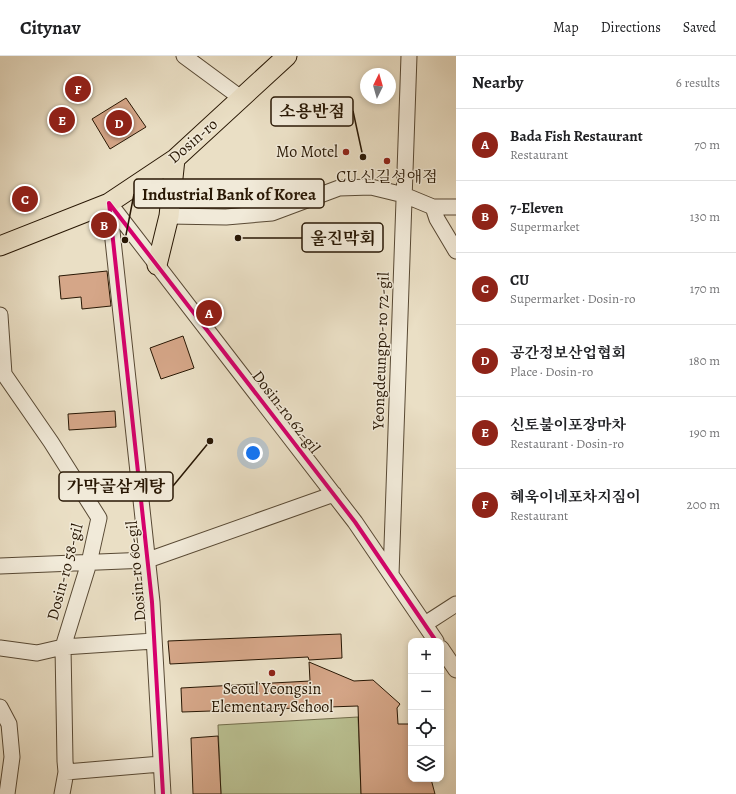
<!DOCTYPE html>
<meta charset="utf-8">
<style>
:root{--surface:#fff;--page:#f2f2f2;--text:#202124;--muted:#757577;--line:#e0e0e0;--accent:#8f2418}
body{margin:0;font-family:Alegreya,"Noto Serif KR",serif;background:var(--page);color:var(--text)}
.controls{position:absolute;right:12px;bottom:12px;display:grid;overflow:hidden;border-radius:8px;box-shadow:0 2px 6px #0003}
.controls button{width:36px;height:36px;display:grid;place-items:center;padding:0;border:0;border-bottom:1px solid var(--line);background:var(--surface);color:var(--text);font:20px sans-serif}
.compass{position:absolute;left:360px;top:12px;width:36px;height:36px;border-radius:50%;background:var(--surface);box-shadow:0 2px 6px #0003;rotate:5deg}
.you{position:absolute;left:253px;top:397px;width:14px;height:14px;margin:-10px;border:3px solid #fff;border-radius:50%;background:#1a73e8;box-shadow:0 0 0 6px #1a73e833}
.badge{display:grid;place-items:center;width:26px;height:26px;border-radius:50%;background:var(--accent);color:#fff;font-size:13px;font-weight:700}
.pin{position:absolute;translate:-50% -50%;border:2px solid #fff;box-shadow:0 1px 4px #0006}
.list{margin:0;padding:0;list-style:none}
h2{display:flex;justify-content:space-between;align-items:center;height:52px;margin:0;padding:0 16px;font-size:17px}
h2 small{font-size:13px;font-weight:400;color:var(--muted)}
.list li{display:grid;grid-template-columns:26px 1fr auto;gap:12px;align-items:center;box-sizing:border-box;height:72px;padding:0 16px;border-top:1px solid var(--line)}
.list b{display:block;font-size:15px;white-space:nowrap}
.list p{margin:0;font-size:13px;white-space:nowrap;color:var(--muted)}
.list em{font-size:13px;font-style:normal;color:var(--muted)}
.icon{flex:none;width:22px;height:22px;fill:none;stroke:currentColor;stroke-width:2;stroke-linecap:round;stroke-linejoin:round}
.map{position:relative;flex:none;width:456px;height:738px;overflow:hidden}
header{display:flex;align-items:center;gap:24px;box-sizing:border-box;height:56px;padding:0 20px;background:var(--surface);border-bottom:1px solid var(--line)}
header strong{font-size:19px}
nav{display:flex;gap:22px;margin-inline-start:auto;font-size:14px}
main{display:flex}
aside{flex:1;background:var(--surface)}
.map>svg:first-child{display:block}
.green{fill:#bac192;stroke:#716c4b}
.building{fill:#d5a688;stroke:#281704}
.lines{fill:none;stroke-linecap:round;stroke-linejoin:round}
.minor-casing{stroke:#584934;stroke-width:17}
.major-casing{stroke:#281704;stroke-width:21}
.minor{stroke:#f1ead9;stroke-width:15}
.major{stroke:#eadfc5;stroke-width:19}
.cycleway-casing{stroke:#f1ead9;stroke-width:6}
.cycleway{stroke:#d6006c;stroke-width:4}
.poi-dot{fill:#8f2418;stroke:#f1ead9;stroke-width:1.5}
.labels{text-anchor:middle;dominant-baseline:central;stroke-width:3;stroke-linejoin:round;paint-order:stroke}
.street-label{font-size:16px;fill:#281704;stroke:#f1ead9}
.poi-label{font-size:16px;fill:#281704;stroke:#f1ead9}
.leader{fill:none;stroke:#281704;stroke-width:1.5}
.callout-dot{fill:#281704;stroke:#f1ead9;stroke-width:1.5}
.callout{fill:#f1ead9;stroke:#281704;stroke-width:1.5}
.callout-label{font-size:17px;text-anchor:middle;font-weight:bold;fill:#281704}
</style>
<header>
<strong>Citynav</strong>
<nav><a>Map</a><a>Directions</a><a>Saved</a></nav>
</header>
<main>
<div class="map">
<svg width="456" height="738" viewBox="0 0 456 738">
<rect width="100%" height="100%" fill="#eadfc5"/>
<filter id="stains"><feTurbulence type="fractalNoise" baseFrequency=".005" numOctaves="4"/><feColorMatrix values="0 0 0 0 .2 0 0 0 0 .09 0 0 0 0 .02 0 0 0 .5 -.17"/></filter>
<radialGradient id="worn" r=".72"><stop offset=".6" stop-color="#630" stop-opacity="0"/><stop offset="1" stop-color="#630" stop-opacity=".3"/></radialGradient>
<path class="green" d="M358,661L361,738H221L218,669Z"/>
<path class="building" d="M126,42L146,71L110,93L92,63Z
M107,215L111,250L82,253L81,241L61,243L59,220Z
M183,280L194,312L161,323L150,292Z
M115,355L116,371L69,374L68,358Z
M341,578L342,602L309,604L308,601L170,608L168,585Z
M309,606L354,625L373,624L400,648L397,652L398,668H411V723H431L435,738H361L358,650L182,656L181,632L310,625Z
M218,680L221,738H193L191,682Z"/>
<g class="lines">
<g class="minor-casing">
<path id="minor" d="M184,0L241,42
M109,147L152,546L163,738
M110,148L355,466L436,585
M433,151L437,163L456,195
M169,160L226,161L272,157L339,132L371,131L404,139L433,151H456
M0,259L4,318L51,386L99,462L89,507L63,591L65,705L66,716L62,738
M0,510L148,504L334,438
M391,519L409,0
M425,568L456,548
M0,592L37,597L63,591L154,585
M441,592L456,614
M0,651L9,668L12,701L7,738
M66,716L161,708"/>
</g>
<g class="major-casing">
<path id="major" d="M0,190L109,147L175,103L287,0
M157,209L169,160L175,103"/>
</g>
<use href="#minor" class="minor"/>
<use href="#major" class="major"/>
<g class="cycleway-casing">
<path id="cycleway" d="M109,147L152,546L163,738
M109,147L355,466L436,585"/>
</g>
<use href="#cycleway" class="cycleway"/>
</g>
<g class="poi-dot">
<circle cx="346" cy="96" r="4"/>
<circle cx="387" cy="105" r="4"/>
<circle cx="272" cy="617" r="4"/>
</g>
<g class="labels">
<g class="street-label">
<text transform="translate(193 85) rotate(-41)">Dosin-ro</text>
<text transform="translate(381 295) rotate(-88)">Yeongdeungpo-ro 72-gil</text>
<text transform="translate(286 356) rotate(52)">Dosin-ro 62-gil</text>
<text transform="translate(136 515) rotate(-95)">Dosin-ro 60-gil</text>
<text transform="translate(65 516) rotate(-75)">Dosin-ro 58-gil</text>
</g>
<g class="poi-label">
<text x="338" y="96" text-anchor="end">Mo Motel</text>
<text x="387" y="121">CU 신길성애점</text>
<text x="272" y="633">Seoul Yeongsin<tspan x="272" dy="18">Elementary School</tspan></text>
</g>
</g>
<path class="leader" d="M363 101L353 55M125 184L134 138M238 182L302 182M210 385L173 430"/>
<g class="callout-dot">
<circle cx="363" cy="101" r="4"/>
<circle cx="125" cy="184" r="4"/>
<circle cx="238" cy="182" r="4"/>
<circle cx="210" cy="385" r="4"/>
</g>
<g class="callout">
<rect x="271" y="41" width="82" height="29" rx="4"/>
<rect x="134" y="123" width="190" height="29" rx="4"/>
<rect x="302" y="167" width="81" height="29" rx="4"/>
<rect x="59" y="416" width="114" height="29" rx="4"/>
</g>
<g class="callout-label">
<text x="312" y="61">소용반점</text>
<text x="229" y="144">Industrial Bank of Korea</text>
<text x="343" y="188">울진막회</text>
<text x="116" y="436">가막골삼계탕</text>
</g>
<rect width="100%" height="100%" filter="url(#stains)"/>
<rect width="100%" height="100%" fill="url(#worn)"/>
</svg>
<div class="controls">
<button>+</button>
<button>−</button>
<button><svg class="icon" aria-label="locate" viewBox="0 0 24 24"><circle cx="12" cy="12" r="6"/><path d="M12 2v4M12 18v4M2 12h4M18 12h4"/></svg></button>
<button><svg class="icon" aria-label="layers" viewBox="0 0 24 24"><path d="M12 4l9 5-9 5-9-5zM3 14l9 5 9-5"/></svg></button>
</div>
<svg class="compass" viewBox="-18 -18 36 36"><path d="M0-13l5 13h-10z" fill="#e53935"/><path d="M0 13l5-13h-10z" fill="#757577"/></svg>
<div class="you"></div>
<div class="pin badge" style="left:209px;top:257px">A</div>
<div class="pin badge" style="left:104px;top:169px">B</div>
<div class="pin badge" style="left:25px;top:143px">C</div>
<div class="pin badge" style="left:119px;top:67px">D</div>
<div class="pin badge" style="left:62px;top:64px">E</div>
<div class="pin badge" style="left:78px;top:33px">F</div>
</div>
<aside>
<h2>Nearby<small>6 results</small></h2>
<ul class="list">
<li><span class="badge">A</span><div><b>Bada Fish Restaurant</b><p>Restaurant</p></div><em>70 m</em></li>
<li><span class="badge">B</span><div><b>7-Eleven</b><p>Supermarket</p></div><em>130 m</em></li>
<li><span class="badge">C</span><div><b>CU</b><p>Supermarket · Dosin-ro</p></div><em>170 m</em></li>
<li><span class="badge">D</span><div><b>공간정보산업협회</b><p>Place · Dosin-ro</p></div><em>180 m</em></li>
<li><span class="badge">E</span><div><b>신토불이포장마차</b><p>Restaurant · Dosin-ro</p></div><em>190 m</em></li>
<li><span class="badge">F</span><div><b>혜욱이네포차지짐이</b><p>Restaurant</p></div><em>200 m</em></li>
</ul>
</aside>
</main>
